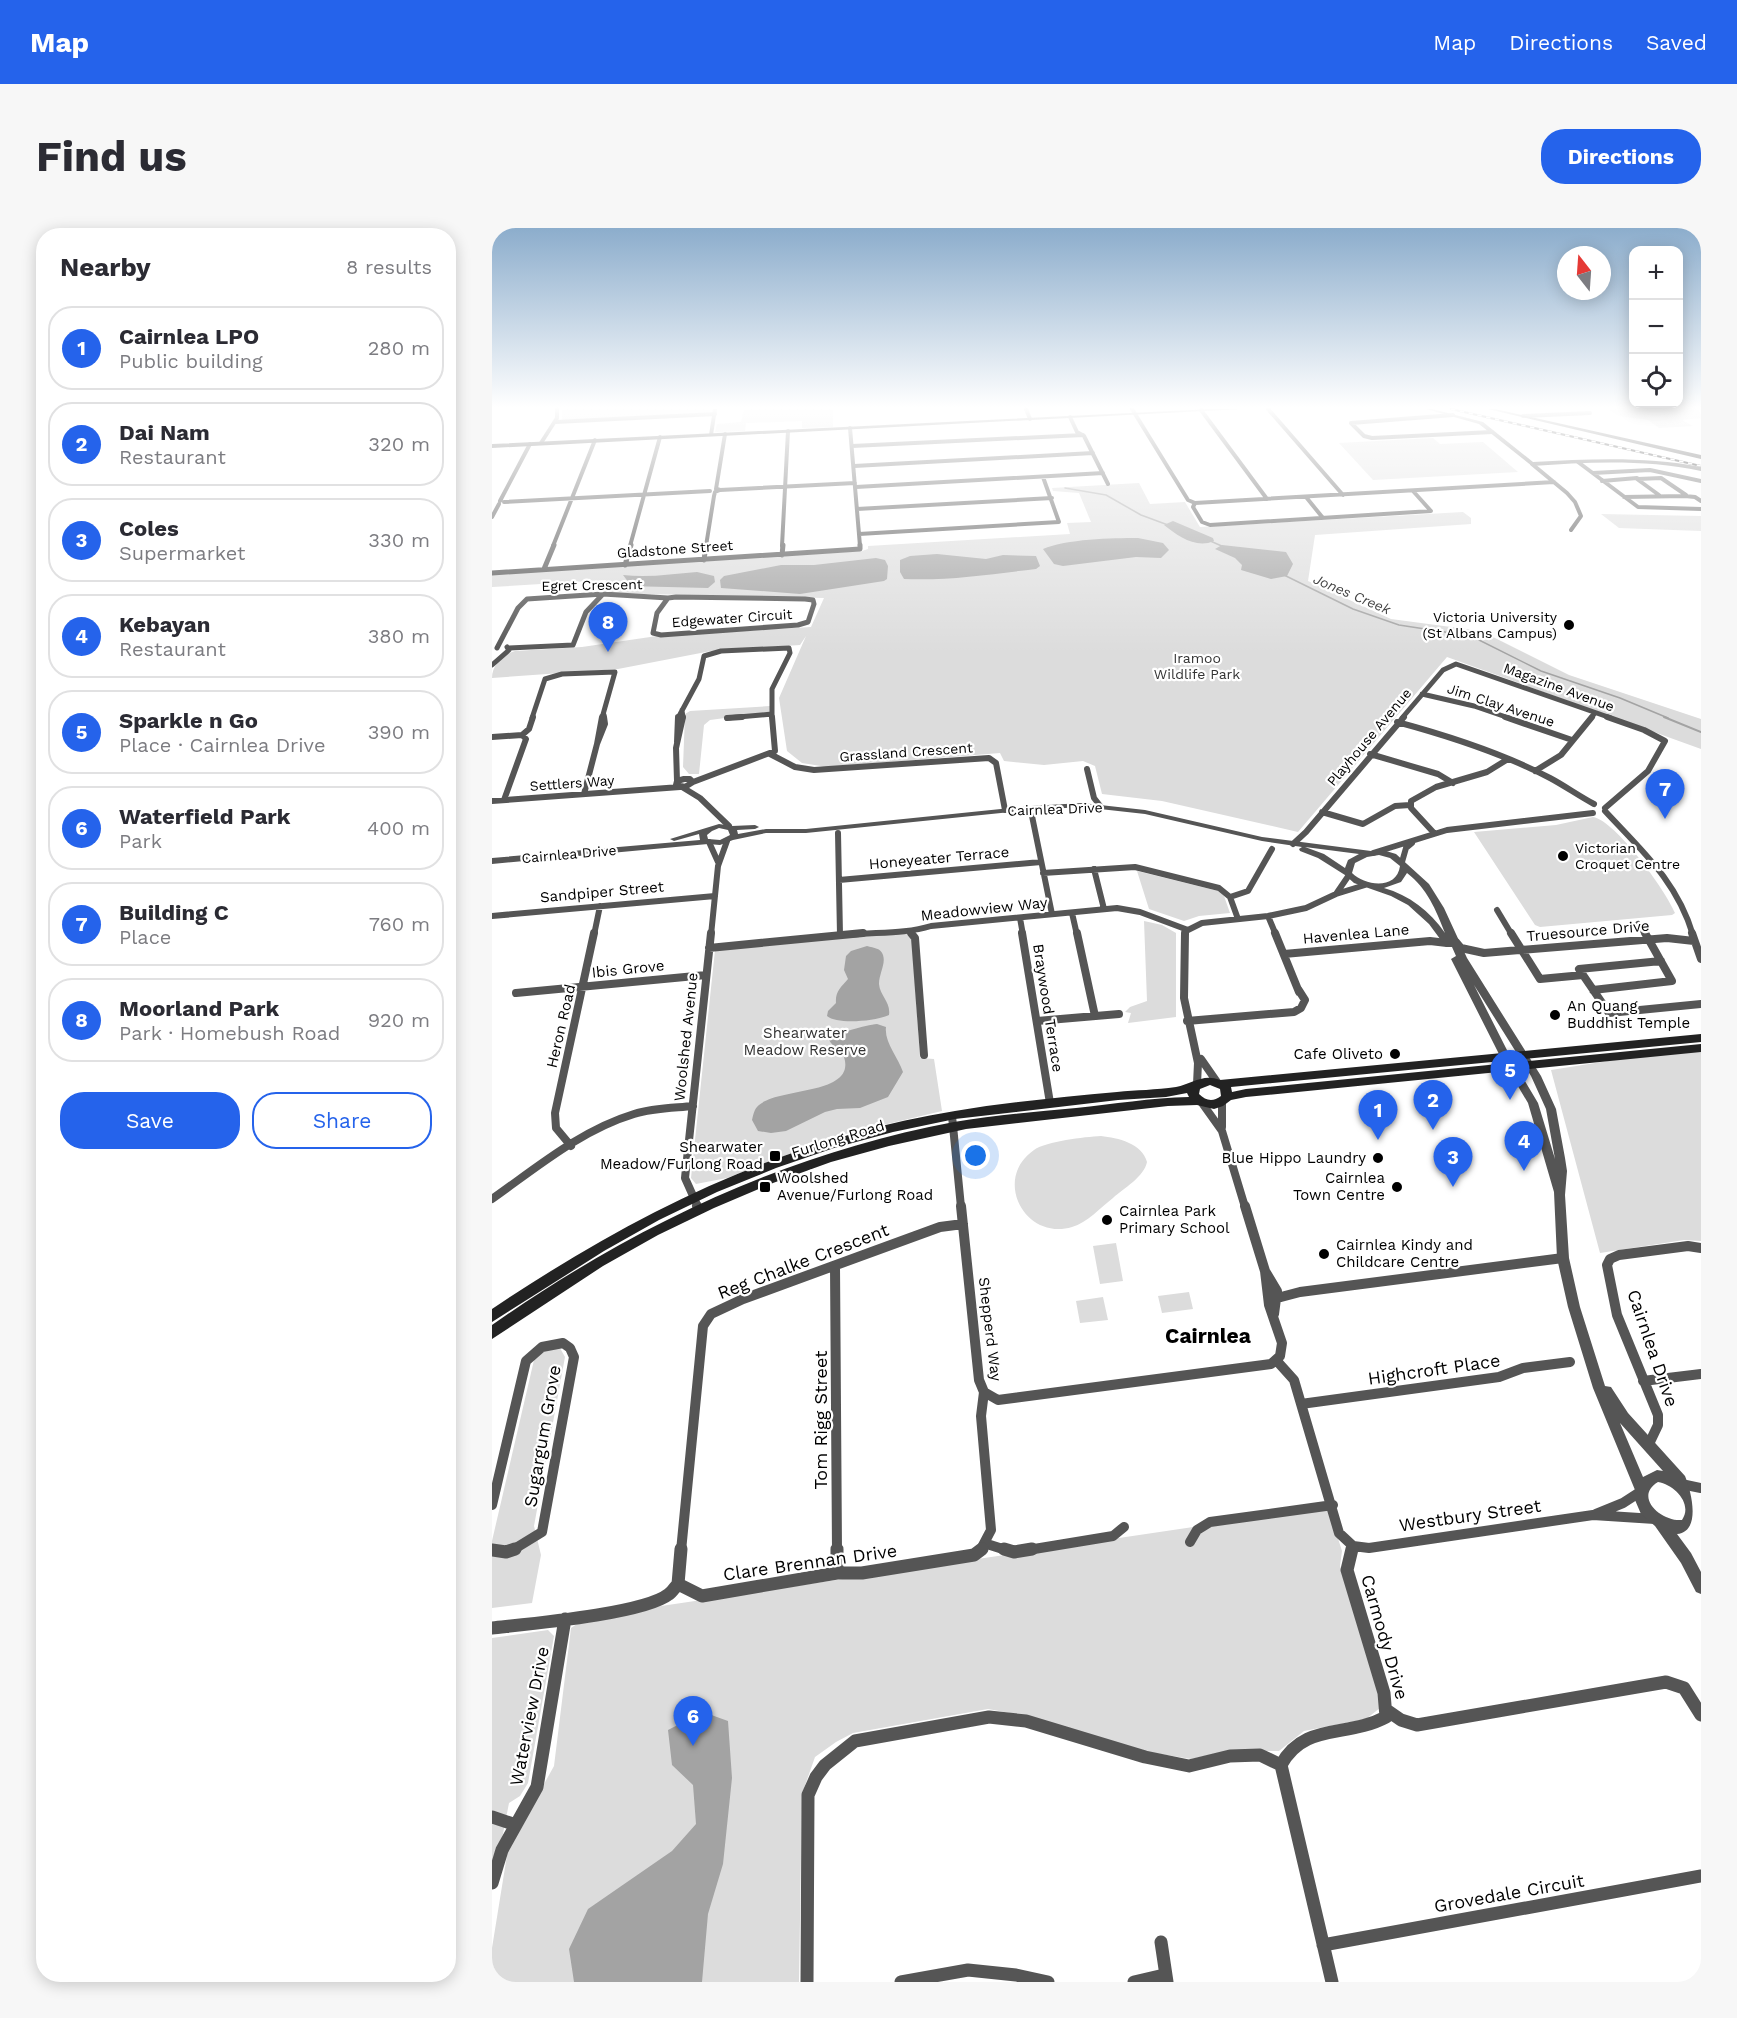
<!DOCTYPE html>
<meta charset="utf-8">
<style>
:root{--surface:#fff;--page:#f7f7f7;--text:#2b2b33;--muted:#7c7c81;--line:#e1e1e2;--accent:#2563eb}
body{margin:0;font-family:"Work Sans",sans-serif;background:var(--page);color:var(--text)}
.controls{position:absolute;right:18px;top:18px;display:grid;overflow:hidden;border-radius:12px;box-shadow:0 3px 15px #0003}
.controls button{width:54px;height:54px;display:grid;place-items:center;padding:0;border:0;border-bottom:2px solid var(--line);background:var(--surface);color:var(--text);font:30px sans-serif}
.compass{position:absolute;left:1065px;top:18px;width:54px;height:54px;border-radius:50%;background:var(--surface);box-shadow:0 3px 15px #0003;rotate:343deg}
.you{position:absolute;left:484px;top:928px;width:21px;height:21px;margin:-15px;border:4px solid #fff;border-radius:50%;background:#1a73e8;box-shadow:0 0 0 9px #1a73e833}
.badge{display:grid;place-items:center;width:39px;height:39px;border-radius:50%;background:var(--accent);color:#fff;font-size:20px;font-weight:700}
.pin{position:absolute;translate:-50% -50px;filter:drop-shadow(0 2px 3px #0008)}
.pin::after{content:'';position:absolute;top:32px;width:21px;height:18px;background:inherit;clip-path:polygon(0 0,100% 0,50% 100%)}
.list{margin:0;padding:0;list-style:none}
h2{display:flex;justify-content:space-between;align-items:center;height:78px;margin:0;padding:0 24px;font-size:26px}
h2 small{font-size:20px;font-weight:400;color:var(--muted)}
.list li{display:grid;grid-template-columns:39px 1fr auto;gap:18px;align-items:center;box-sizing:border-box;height:84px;margin:0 12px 12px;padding:0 12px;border:2px solid var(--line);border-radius:24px}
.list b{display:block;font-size:22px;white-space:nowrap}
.list p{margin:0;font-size:20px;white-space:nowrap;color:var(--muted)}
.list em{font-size:20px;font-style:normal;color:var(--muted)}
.actions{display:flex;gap:12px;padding:18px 24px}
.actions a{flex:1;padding:14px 0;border:2px solid var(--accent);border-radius:24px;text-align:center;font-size:21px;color:var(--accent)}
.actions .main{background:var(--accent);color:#fff}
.icon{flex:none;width:33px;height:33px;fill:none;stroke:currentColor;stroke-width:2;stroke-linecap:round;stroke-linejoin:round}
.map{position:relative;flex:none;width:1209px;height:1754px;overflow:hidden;border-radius:24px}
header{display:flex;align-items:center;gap:36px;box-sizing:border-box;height:84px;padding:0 30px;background:var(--accent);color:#fff}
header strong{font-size:28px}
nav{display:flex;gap:33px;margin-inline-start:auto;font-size:21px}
.intro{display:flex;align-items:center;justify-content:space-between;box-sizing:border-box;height:144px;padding:0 36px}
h1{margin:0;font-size:42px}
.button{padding:15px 27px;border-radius:24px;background:var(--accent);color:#fff;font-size:21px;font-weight:700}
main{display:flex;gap:36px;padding:0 36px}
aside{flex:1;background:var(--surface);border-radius:24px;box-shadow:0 3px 15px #0003}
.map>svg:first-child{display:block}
.green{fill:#dcdcdc}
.water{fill:#a3a3a3}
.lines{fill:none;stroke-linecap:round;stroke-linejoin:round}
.stream-far1{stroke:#a3a3a3;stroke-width:1.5}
.stream{stroke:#a3a3a3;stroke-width:2}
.minor-far5{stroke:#555;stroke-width:4}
.minor-far4{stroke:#555;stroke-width:5}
.minor-far3{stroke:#555;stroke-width:6}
.minor-far2{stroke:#555;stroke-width:8}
.minor-far1{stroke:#555;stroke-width:10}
.minor{stroke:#555;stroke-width:13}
.tertiary{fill:#555;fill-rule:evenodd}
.secondary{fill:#222;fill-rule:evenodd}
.rail-casing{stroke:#000;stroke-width:2}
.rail{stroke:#fff;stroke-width:1.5;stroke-dasharray:4.5;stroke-linecap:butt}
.poi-dot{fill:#000;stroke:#fff;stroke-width:2}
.labels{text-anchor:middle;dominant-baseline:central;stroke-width:4.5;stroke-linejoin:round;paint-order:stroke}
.far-street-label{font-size:14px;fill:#000;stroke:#fff}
.far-water-label{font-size:14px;font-style:italic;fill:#444;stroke:#fff}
.far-poi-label{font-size:14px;fill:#000;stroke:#fff;text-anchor:end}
.far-park-label{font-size:14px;fill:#333;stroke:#fff}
.street-label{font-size:15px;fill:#000;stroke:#fff}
.poi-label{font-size:15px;fill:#000;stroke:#fff;text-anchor:start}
.park-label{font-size:15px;fill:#333;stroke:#fff}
.near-street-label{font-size:18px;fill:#000;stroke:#fff}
.district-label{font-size:21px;font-weight:bold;fill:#000;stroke:#fff}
</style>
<header>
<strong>Map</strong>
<nav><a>Map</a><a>Directions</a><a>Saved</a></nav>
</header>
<div class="intro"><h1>Find us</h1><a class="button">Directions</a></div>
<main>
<aside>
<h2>Nearby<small>8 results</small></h2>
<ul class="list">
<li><span class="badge">1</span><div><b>Cairnlea LPO</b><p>Public building</p></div><em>280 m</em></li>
<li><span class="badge">2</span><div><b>Dai Nam</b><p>Restaurant</p></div><em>320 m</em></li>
<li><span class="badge">3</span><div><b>Coles</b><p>Supermarket</p></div><em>330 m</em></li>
<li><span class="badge">4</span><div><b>Kebayan</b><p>Restaurant</p></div><em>380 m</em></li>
<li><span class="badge">5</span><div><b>Sparkle n Go</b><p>Place · Cairnlea Drive</p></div><em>390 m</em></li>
<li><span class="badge">6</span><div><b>Waterfield Park</b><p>Park</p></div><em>400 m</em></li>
<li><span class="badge">7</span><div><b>Building C</b><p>Place</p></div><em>760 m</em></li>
<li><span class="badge">8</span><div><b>Moorland Park</b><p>Park · Homebush Road</p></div><em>920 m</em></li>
</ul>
<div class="actions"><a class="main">Save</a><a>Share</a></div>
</aside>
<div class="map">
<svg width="1209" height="1754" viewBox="0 0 1209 1754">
<rect width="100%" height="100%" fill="#fff"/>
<path class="green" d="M70,181H218V185L70,192Z
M252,181H341V199L310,200V193L254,195L253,203L223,204L225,196L249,194Z
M1115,181H1207L1209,190L1190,192L1201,198L1167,200L1156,192L1127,188Z
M941,210L948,216L991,214L1026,244L881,252L847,215Z
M647,255L658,276L693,274L708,299L971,284L979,290V296L823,307L816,353L899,391L989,403L1077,447L1209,491V521L955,429L806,604L670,573L610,566L603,538L591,533L552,537L512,533L508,525L335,539L310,535L295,523L287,470L314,408L308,417L219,423L126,441L0,450C0,437 11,426 23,423L90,419L165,408L319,399L332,370L110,365L114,352L0,359V346L370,323L376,321V318L578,306L575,295L599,294L587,265L561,263L560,260Z
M1109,286L1209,288V303L1127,300Z
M278,478V484L218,492L212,497L207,546H197L191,539L193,486L198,483Z
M1101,589C1124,593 1174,663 1183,685L1180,687L1048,699L1043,697L982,604L1064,597Z
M645,643L726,663L732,668L738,685L707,688L692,693L657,681Z
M652,693L670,697L684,705V789L636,795L639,785L633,784L638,779L655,773Z
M405,704L415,706L420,710L428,830L442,831L450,883L341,909L235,950L204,956L199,950L223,722Z
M1209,823V1013L1192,1012L1108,1025L1059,842L1141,829Z
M609,908C626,910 650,915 655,934C652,949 632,960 621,970C609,979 595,995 580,999C533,1013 500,951 542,922C555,913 592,909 609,908Z
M624,1015L631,1053L608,1056L601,1018Z
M697,1064L701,1081L670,1085L666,1068Z
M611,1069L616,1092L588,1095L584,1073Z
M68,1120L73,1129L42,1298L49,1327L40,1375L0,1380V1313L42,1132L53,1122Z
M836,1279L850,1323L848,1338L889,1472L888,1480L874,1491L812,1503L787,1523H735L699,1531L656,1524L535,1488L496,1481L361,1505L344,1514L323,1529L310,1566L307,1754H0V1720L16,1621L62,1538L79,1400L95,1389Z
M56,1402L62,1408L36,1555L28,1568L17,1575L0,1662V1410Z"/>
<path class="water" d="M681,293L721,310L722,313C704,321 686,308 672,297Z
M646,310L671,315L677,322L669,330L644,329L571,338L562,336L551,321C574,311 620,310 646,310Z
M730,317L794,324L801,336L795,348L779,351L749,342L750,337L743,330L723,321Z
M445,326L494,331L511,327L544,328L548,338L544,341C500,346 456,353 412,351L408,344V332L418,328Z
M384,330L393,332L396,338L395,351L392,353L308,366L229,360L228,352L232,348L289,337H322Z
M205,344L222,348L223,354L216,360L135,358L137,355L131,347C156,350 180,346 205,344Z
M375,718C382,720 389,720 391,727C394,736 387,746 387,756C388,768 399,774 397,787C385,793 345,797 335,788L336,783L344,775C343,764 349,759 356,751L352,742L354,728L359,723Z
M385,796L394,799C392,814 406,829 411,844L396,869L368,880L345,881L333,884L294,903L279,905L266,903L260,892C261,888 262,882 265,879C282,859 359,868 353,833C352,823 341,820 337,812C344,805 374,797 385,796Z
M211,1484L236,1493L240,1550L231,1636L216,1686L210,1754H82L77,1721L96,1681L180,1623L204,1596L201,1557L180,1537L176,1502Z"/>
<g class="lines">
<path class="stream-far1" d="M573,260L614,267L649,287L676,297
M716,312L732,319
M792,347L861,381L907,397L979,408L1049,443L1128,470L1176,490"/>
<path class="stream" d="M1172,489L1209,504"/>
<path class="minor-far5" d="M534,181L538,191
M640,181L696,272L703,275
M776,181L851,267
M709,182L775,271
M961,187L859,195L872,208L880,210L1000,204
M1031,188L1098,185
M578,189L585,204L592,208L616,256
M63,194L223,186
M358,200L368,318
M49,215L65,190V181
M360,218L591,207
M1086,234L1146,279L1209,281
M1040,236L1075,265L1083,274L1089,288L1079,302
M362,238L601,225
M1101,245L1158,242L1209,253
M1145,251L1167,267
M1146,251L1169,250L1194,267
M1110,253L1145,250
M364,259L611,245
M224,261L233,206
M228,262L363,255
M814,269L831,290
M1132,269L1193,268L1203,269L1209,273
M8,273L38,216
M12,274L218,263
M703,275L1062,254
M703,275L701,279L710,294L718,297L939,283L921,263
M365,281L560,270
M0,289L7,276
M367,306L567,294L551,249
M61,318L103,212
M138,318L168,209
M214,318L222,268L223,264L228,262L225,261
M290,318L296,203"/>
<path class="minor-far4" d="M290,327L291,317
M212,332L214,317
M133,337L139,317
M52,341L62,317
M0,345L368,321V317
M184,369L313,371L321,372L322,376L316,394L306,397L169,407L161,405L165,385L176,370Z
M5,420L26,380L35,371L111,366L176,370
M17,420L81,417L94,384L111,366
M0,437L17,422L15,419
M930,466L982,478L1017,490
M190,482L191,490
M112,487V490
M40,490L53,451L70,446L123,444L110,490
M186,490L207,451L212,428L229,423L297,420L298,425L280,461V490
M235,490L280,486
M910,490L951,442L964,436L1119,490
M1099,490L1103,485"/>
<path class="minor-far3" d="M1013,489L1080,512
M235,490L250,489
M905,494C957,508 1010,525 1058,550C1073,558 1087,568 1102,576
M30,507L37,501L41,489
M0,509L30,507L34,511L12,572
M185,514L186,489
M105,516L110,489
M278,526L303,539L322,542L497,530L504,535L513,582
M878,526L946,546L961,555
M595,541L602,570L609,579
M1043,543L1069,527L1100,489
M192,551H198L201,554L193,559L184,557L185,553Z
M185,553L184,520L191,489
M201,554L283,523L280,489
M190,559L208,570L237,598
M92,566L105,516L113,496L112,489
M0,573L188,559
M1113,580L1156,543L1173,513L1152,502L1115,489
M1113,583C1150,623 1185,653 1201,707
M830,584L871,596L903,578L918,577
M540,588L560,686
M346,605L348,707
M942,605L919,580V573L944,559L995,544L1016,531
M217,614L226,634
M801,616L814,604L912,489
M881,625L955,602L1101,585
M910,634L914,620L920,615
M602,641L612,681
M551,645L643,639L727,660L738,669L746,691
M347,652L549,634
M844,666L857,647
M738,669L756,663L780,621
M1005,682L1020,707
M580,685L585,707
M0,688L223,668
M776,688L784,707
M528,690L531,707
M1146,696L1154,707
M418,704L420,707
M102,707L108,678
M219,707L226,638L235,613
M356,707C384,704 413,706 439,698L625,680L648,684L696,702
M693,707L694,703L710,695L776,688L814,680L844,666L873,657"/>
<path class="minor-far2" d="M419,705L423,710L432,827
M530,705L558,875
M585,705L603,788
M693,705L692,770L706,835L705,856
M783,705L807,764
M1019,705L1048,751L1091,747L1117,785L1209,776
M1200,705L1209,731
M964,714L969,720L992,725L1175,710L1202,713
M217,720L371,705
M792,726L938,713L955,715
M1091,747L1087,741L1169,733
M1101,762L1180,753L1153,705
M24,765L214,747
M545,793L627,786
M695,793L802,784L809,780L813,772L806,761
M709,831L725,854
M730,874V899
M710,875L730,903L753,979
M460,888L469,979
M79,918L64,900L63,885L102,705
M0,971C44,940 89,902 142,886C161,880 181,880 201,878
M206,979L193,950L219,705"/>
<path class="minor-far1" d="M205,978L206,980
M469,978L487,1152L492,1164L506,1172L779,1136L788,1128L790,1115L777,1077L773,1043L753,978
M343,1038L345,1323
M773,1043L785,1063L782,1086
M777,1065L789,1069L808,1064L1071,1030
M784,1132L802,1152L847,1305L861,1318L860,1323
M1151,1153L1209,1146
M809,1176L1007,1149L1031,1140L1078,1134
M1156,1218L1166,1197V1187L1125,1087L1115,1037L1118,1031L1127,1027L1196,1018L1209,1020
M1194,1257L1209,1260
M0,1277L34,1133L50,1119L71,1115L78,1120L82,1129L50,1304L19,1323
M1104,1286L1131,1275L1148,1264
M698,1314L705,1302L718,1294L841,1277
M495,1316L517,1323
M861,1318L877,1320L1101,1287L1163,1291
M0,1322L3,1323
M189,1323L211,1098L219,1086L251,1071L448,999L471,996
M488,1323L499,1302L489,1188L492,1164
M530,1323L621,1308L632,1299"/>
<path class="minor" d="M345,1321V1345
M512,1321L522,1324L540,1321
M0,1322L14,1324L23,1321
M186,1356L189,1321
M0,1400C36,1396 152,1386 177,1366C180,1364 183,1359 186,1356L210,1368L345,1345H370L482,1327L490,1321
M896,1483L909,1492L925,1497L1174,1454L1192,1460L1209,1487
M0,1589L24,1597
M0,1655L10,1622L45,1559L73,1391
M669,1714L675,1754
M831,1717L1209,1648
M315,1754L316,1567L324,1549L333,1537L363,1513L497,1489L534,1493L653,1529L697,1538L738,1528L768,1527L789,1537
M409,1754L476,1742L524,1747L556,1754
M642,1754L672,1747
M840,1754L789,1537C812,1494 855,1510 894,1489L892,1465L855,1342L860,1321"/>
<path class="tertiary" d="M221,181H225L221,207L219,208L217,207Z
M934,181H940L991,194L1041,234C1098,231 1153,228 1209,239V243C1153,231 1097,234 1040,238L987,196Z
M590,575L653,582L770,609L879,623H894L904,626L937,656L952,680L975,730L1049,848L1064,881L1073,930L1075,943L1073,967L1077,1030L1088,1079L1113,1158L1119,1159L1136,1185L1193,1248C1200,1265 1209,1304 1185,1306L1199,1325L1209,1344V1366L1204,1364L1189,1335L1163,1298L1149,1286L1143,1272V1262L1101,1160L1076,1079L1065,1030L1062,964L1036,875L1008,828L959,731L964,728L960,719H954L937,696L916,677L899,668L862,655L853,647L826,630L808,623L807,621L810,619L770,613L653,586L590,579L539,582L314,605H274L241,612L228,617L216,616L0,636V630L208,612L207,606L182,613L178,611L227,596L240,598L263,597L267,599L263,601L245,602L246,606L274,601H314L539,578ZM227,600L236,602L238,607L228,612L216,611L215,607L220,603ZM813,619L867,626L856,632L853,640L832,626ZM887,627L898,630L908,638C905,662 873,658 860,645L863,635L875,629ZM915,645C935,660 944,682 953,705C938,683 917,667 892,660L909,654ZM982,757L1039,848L1054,881L1063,931L1046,875L1018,828ZM1128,1195L1171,1243L1165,1242L1151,1249ZM1166,1254C1183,1257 1201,1276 1190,1292C1170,1294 1141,1269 1166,1254Z"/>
<path class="secondary" d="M721,181H749L0,220V216Z
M996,181H1003L1209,227V231Z
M1209,806V814L739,859L740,864L754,861L1209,816V824L754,869L739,872L731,878L722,881L705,877L676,878L474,901L397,918L339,934L281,955L222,980L166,1007L111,1038L0,1111V1097C140,999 292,926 462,894C502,887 543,884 584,880C621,876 659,870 697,869L695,865L674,869L626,872L463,891L401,904L342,920L284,940L225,964L167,992L112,1023L0,1094V1081C143,985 292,911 463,883C516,874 571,869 625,864C644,862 664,862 684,859C700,856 711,845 728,852ZM718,857L728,861L729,868C721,874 714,873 707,866L708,861Z"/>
<g class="rail-casing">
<path id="rail" d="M959,181L1209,238"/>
</g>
<use href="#rail" class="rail"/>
</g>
<linearGradient id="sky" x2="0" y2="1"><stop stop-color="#8cadcc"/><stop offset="0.42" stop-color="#fff"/><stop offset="1" stop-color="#fff" stop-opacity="0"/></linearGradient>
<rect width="1209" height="426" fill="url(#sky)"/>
<g class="poi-dot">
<circle cx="1077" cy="397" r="6"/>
<circle cx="1071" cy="628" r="6"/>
<circle cx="1063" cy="787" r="6"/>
<circle cx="903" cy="826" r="6"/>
<rect x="277" y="922" width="12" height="12" rx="3"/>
<circle cx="886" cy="930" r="6"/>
<rect x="267" y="953" width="12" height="12" rx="3"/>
<circle cx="905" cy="959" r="6"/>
<circle cx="615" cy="992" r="6"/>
<circle cx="832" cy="1026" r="6"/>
</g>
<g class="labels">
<g class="far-street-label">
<text transform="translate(183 321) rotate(-4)">Gladstone Street</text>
<text transform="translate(100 357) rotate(-1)">Egret Crescent</text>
<text transform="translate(240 390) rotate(-4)">Edgewater Circuit</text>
<text transform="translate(1067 459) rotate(20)">Magazine Avenue</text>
<text transform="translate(1009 477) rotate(18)">Jim Clay Avenue</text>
<text transform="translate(877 509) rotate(-50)">Playhouse Avenue</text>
<text transform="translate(414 524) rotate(-4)">Grassland Crescent</text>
<text transform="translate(80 555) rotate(-4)">Settlers Way</text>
<text transform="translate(563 581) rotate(-2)">Cairnlea Drive</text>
<text transform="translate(77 626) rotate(-5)">Cairnlea Drive</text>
</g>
<g class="far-water-label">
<text transform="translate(860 366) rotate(23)">Jones Creek</text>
</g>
<g class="far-poi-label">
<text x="1065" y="389">Victoria University<tspan x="1065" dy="16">(St Albans Campus)</tspan></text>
<text x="1083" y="620" text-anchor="start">Victorian<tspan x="1083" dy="16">Croquet Centre</tspan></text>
</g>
<g class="far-park-label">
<text x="705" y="430">Iramoo<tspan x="705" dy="16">Wildlife Park</tspan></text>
</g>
<g class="street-label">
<text transform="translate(447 630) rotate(-5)">Honeyeater Terrace</text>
<text transform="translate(110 664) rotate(-5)">Sandpiper Street</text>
<text transform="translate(492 681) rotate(-6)">Meadowview Way</text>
<text transform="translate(1096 703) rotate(-5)">Truesource Drive</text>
<text transform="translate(864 706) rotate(-5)">Havenlea Lane</text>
<text transform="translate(136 741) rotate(-6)">Ibis Grove</text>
<text transform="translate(556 780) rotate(81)">Braywood Terrace</text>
<text transform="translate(69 798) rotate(-77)">Heron Road</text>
<text transform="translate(194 809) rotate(-84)">Woolshed Avenue</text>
<text transform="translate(346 911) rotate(-17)">Furlong Road</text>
<text transform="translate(498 1101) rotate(83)">Shepperd Way</text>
</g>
<g class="poi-label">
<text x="1075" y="778">An Quang<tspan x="1075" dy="17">Buddhist Temple</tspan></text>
<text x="891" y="826" text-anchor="end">Cafe Oliveto</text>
<text x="271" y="919" text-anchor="end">Shearwater<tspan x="271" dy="17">Meadow/Furlong Road</tspan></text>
<text x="874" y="930" text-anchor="end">Blue Hippo Laundry</text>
<text x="285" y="950">Woolshed<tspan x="285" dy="17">Avenue/Furlong Road</tspan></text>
<text x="893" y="950" text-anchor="end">Cairnlea<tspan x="893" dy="17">Town Centre</tspan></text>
<text x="627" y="983">Cairnlea Park<tspan x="627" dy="17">Primary School</tspan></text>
<text x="844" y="1017">Cairnlea Kindy and<tspan x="844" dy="17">Childcare Centre</tspan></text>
</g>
<g class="park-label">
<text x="313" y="805">Shearwater<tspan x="313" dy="17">Meadow Reserve</tspan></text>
</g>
<g class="near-street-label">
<text transform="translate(311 1033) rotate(-21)">Reg Chalke Crescent</text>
<text transform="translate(1161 1120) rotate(71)">Cairnlea Drive</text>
<text transform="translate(942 1141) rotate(-8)">Highcroft Place</text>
<text transform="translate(328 1192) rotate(-90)">Tom Rigg Street</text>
<text transform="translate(50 1208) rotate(-80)">Sugargum Grove</text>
<text transform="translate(978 1287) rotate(-8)">Westbury Street</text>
<text transform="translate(318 1334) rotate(-8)">Clare Brennan Drive</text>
<text transform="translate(893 1409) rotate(74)">Carmody Drive</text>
<text transform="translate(37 1488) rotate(-79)">Waterview Drive</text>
<text transform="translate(1017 1665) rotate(-10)">Grovedale Circuit</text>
</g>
<g class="district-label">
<text x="716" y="1107">Cairnlea</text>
</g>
</g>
</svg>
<div class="controls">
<button>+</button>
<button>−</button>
<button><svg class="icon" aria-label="locate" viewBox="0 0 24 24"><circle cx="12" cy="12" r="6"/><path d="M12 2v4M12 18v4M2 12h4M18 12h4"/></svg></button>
</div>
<svg class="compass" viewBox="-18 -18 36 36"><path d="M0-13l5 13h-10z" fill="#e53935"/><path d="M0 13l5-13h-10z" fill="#7c7c81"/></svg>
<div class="you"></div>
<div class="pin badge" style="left:886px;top:912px">1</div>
<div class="pin badge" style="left:941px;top:902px">2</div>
<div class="pin badge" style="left:961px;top:959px">3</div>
<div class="pin badge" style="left:1032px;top:943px">4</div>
<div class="pin badge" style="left:1018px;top:872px">5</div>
<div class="pin badge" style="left:201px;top:1518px">6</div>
<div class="pin badge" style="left:1173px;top:591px">7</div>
<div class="pin badge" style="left:116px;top:424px">8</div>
</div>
</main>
